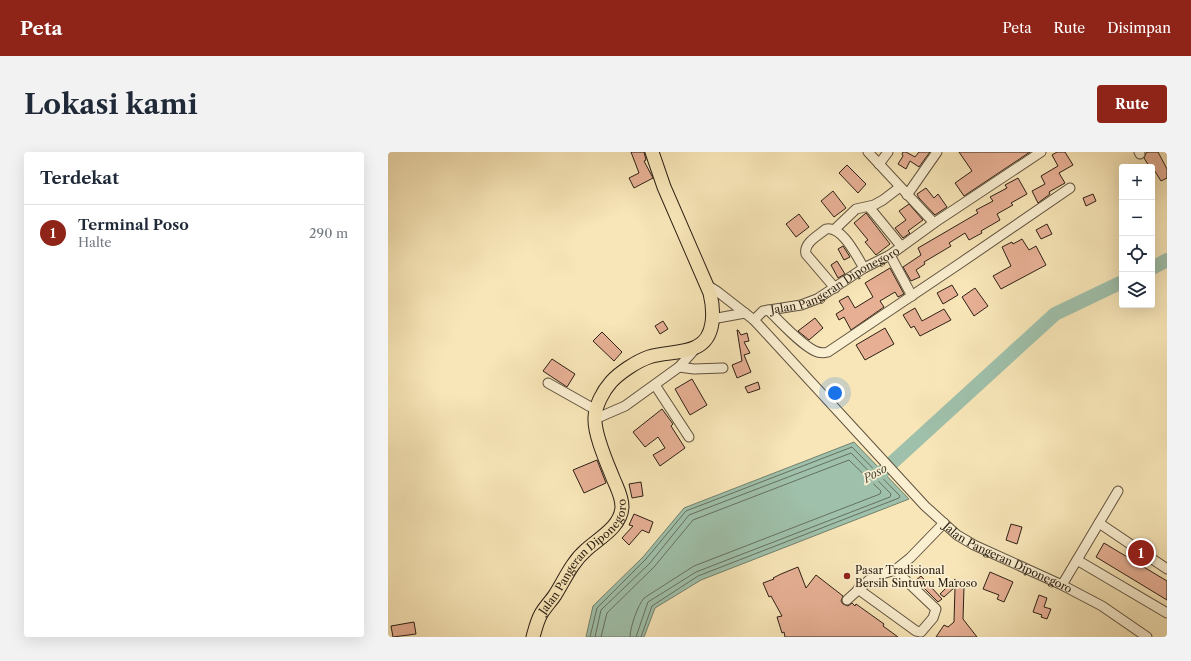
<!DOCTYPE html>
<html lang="id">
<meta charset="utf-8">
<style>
:root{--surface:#fff;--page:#f2f2f3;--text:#1f2937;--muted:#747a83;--line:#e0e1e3;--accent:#8f2418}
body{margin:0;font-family:"Libre Caslon Text",serif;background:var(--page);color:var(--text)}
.controls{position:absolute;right:12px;top:12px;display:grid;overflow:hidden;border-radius:4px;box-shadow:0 4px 16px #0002}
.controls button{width:36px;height:36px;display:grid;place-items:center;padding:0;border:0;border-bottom:1px solid var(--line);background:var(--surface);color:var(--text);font:20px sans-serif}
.you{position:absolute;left:447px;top:241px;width:14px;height:14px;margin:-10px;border:3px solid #fff;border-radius:50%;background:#1a73e8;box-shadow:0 0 0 6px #1a73e833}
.badge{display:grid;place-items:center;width:26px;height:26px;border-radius:50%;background:var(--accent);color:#fff;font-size:13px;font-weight:700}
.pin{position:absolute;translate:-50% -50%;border:2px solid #fff;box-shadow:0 1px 4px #0006}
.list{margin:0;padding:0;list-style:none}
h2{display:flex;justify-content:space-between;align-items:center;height:52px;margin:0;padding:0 16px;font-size:17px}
h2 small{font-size:13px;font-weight:400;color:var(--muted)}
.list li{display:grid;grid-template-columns:26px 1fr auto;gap:12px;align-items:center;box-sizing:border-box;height:56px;padding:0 16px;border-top:1px solid var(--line)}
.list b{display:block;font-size:15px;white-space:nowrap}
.list p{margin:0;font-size:13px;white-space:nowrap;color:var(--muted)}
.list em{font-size:13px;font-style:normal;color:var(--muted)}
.icon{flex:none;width:22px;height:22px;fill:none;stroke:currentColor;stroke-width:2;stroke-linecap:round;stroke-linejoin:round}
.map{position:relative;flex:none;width:779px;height:485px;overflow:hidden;border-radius:4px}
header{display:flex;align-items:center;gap:24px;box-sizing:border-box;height:56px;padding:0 20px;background:var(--accent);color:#fff}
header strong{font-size:19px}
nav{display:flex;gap:22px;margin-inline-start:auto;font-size:14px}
.intro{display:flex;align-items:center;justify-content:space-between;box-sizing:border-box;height:96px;padding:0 24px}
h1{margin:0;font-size:28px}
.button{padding:10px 18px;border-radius:4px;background:var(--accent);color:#fff;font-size:14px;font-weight:700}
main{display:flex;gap:24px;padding:0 24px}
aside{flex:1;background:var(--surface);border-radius:4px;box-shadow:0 4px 16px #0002}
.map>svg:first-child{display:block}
.water{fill:#9fc0aa;stroke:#71806e}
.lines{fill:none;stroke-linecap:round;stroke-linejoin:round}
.shore{stroke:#667060;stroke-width:1}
.river{stroke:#9fc0aa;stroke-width:14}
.building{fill:#e7b095;stroke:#2d2015}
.minor-casing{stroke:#60523e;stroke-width:11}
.highway-casing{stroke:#2d2015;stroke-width:15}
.minor{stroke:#faefd1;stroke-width:9}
.highway{stroke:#f8e6b8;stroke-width:13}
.poi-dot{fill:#8f2418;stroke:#faefd1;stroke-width:1.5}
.labels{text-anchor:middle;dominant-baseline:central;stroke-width:3.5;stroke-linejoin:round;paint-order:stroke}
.street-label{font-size:11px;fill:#2d2015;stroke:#faefd1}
.poi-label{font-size:11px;fill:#2d2015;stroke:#faefd1;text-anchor:start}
.water-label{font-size:12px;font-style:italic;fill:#4f5042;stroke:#faefd1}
</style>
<header>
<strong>Peta</strong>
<nav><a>Peta</a><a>Rute</a><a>Disimpan</a></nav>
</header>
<div class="intro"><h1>Lokasi kami</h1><a class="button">Rute</a></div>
<main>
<aside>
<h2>Terdekat<small></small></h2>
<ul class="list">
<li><span class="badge">1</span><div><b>Terminal Poso</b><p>Halte</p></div><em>290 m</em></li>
</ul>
</aside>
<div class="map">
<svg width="779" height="485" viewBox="0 0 779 485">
<rect width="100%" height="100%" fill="#f8e6b8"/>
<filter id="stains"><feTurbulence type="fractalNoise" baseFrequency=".005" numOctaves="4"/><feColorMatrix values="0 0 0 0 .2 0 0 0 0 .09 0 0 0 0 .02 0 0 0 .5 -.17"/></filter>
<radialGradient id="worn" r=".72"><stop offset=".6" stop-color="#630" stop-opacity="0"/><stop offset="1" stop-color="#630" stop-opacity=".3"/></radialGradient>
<path class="water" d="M466,290L521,347L313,428L267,456L256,485H198L205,454L255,405L296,356Z"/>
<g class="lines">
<path class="shore" d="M202,485L209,456L258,407L298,359L464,295L512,344L511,346L310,424L264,454L253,485
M207,485L213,458L262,411L301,363L463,301L503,342L502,345L308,420L260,450L248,485
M213,485L219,461L266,415L305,368L461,308L493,339L492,342L306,414L256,446C250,453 242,475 242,485"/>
<path class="river" d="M764,116L779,108
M478,327L494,320L667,162L734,130"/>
</g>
<path class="building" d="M243,0H256L258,8L256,9L265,26L246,36L241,26L251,21Z
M515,0H518L527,5L531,0H542L531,15L522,9L518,17L510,12L515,4L514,2Z
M571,0H642L576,44L567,31L584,19Z
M669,0H677L685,13L671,21L677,31L661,40L662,42L650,51L644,39L657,32L653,24L670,14L664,3Z
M760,0H770L779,17V26L773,29L763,13L761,14L756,6L758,1Z
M459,13L478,32L470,41L451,21Z
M630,26L639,42L623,51L625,53L609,62L612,68L593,79L594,81L581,88L577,81L561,91L563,94L536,110L537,112L528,118L532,125L523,129L515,115L533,103L530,96L590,61L588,58L605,49L602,45L619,36L617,33Z
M538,36L546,46L550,42L559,55L547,63L531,46L529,42Z
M445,39L458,56L446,65L433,49Z
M705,42L708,49L698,54L695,46Z
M521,52L535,68L520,79L522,81L515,86L507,76L518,68L511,59Z
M478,61L502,92L488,103L477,90L480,88L466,71Z
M411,62L421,75L408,85L398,72Z
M659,72L664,82L653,87L648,78Z
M634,87L641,98L648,94L658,113L613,137L605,124L623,114L614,95L624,90L625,92Z
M455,94L462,105L456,108L450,97Z
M449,109L457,122L450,126L443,113Z
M502,116L516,142L510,145L507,140L492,149L496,155L463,178L456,165L451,168L448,162L456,157L451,149L460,144L467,156L485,145L477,131Z
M564,133L570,143L555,152L549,141Z
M587,136L600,154L586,164L574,145Z
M527,156L534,169L556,157L563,168L532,184L526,174L523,176L515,163Z
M427,166L435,176L421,188L410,179Z
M275,169L280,177L272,182L267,174Z
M497,176L506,192L477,208L468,193Z
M349,178H350L353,183L359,181L361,189L356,190L362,201L356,203L363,220L349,226L344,213L354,209Z
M214,180L234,200L226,209L205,189Z
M164,207L187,222L179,235L155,219Z
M304,227L319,253L302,263L287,237Z
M370,230L372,237L360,241L357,235Z
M274,257L285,272L283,274L297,296L272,314L265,303L277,296L270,285L257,295L245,280Z
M209,308L218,331L196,341L185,318Z
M253,330L255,344L244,346L241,332Z
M246,362L265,370L261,381L254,378L241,393L234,386L245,374L241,373Z
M623,372L634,375L629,392L618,388Z
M716,391L779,429V448L708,405Z
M410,415L418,436L428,423L455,444L453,449L455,452L460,454L464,451L467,454L468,452L496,472L495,474L510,485H397L396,480L394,481L389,465L394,464L383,444L381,445L375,431L386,427L385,426L393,422Z
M602,420L625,430L616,450L609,447L611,443L595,437Z
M533,424L554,447L550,450L528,428Z
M567,427L576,435L575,467L589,485H548L556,473L560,475L566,470L567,435L556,445L552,442Z
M651,443L659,446L656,455L663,457L659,467L653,465L654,463L645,460Z
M26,470L28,482L5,485L3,474Z"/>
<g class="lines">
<g class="minor-casing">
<g id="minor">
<path d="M480,0L546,71"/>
<path d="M751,0L752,2"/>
<path d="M491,12L500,0"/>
<path d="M519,43L549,0"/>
<path d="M481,55L513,94"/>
<path d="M446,78L468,57L486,53L495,48L512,35"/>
<path d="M502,103L524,144"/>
<path id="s1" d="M319,133L330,140L366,168L537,354L569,383L586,393L674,433L714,454L759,485"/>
<path d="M447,136L418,102C415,91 431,83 438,77C454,73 469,105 476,116"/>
<path d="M380,158C393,170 411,191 427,199C431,201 436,201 440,200L571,112L682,36"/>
<path d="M324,167L357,161"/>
<path id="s2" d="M366,168L375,159L413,153L429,147L476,116L502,103L546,71L653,0"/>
<path d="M291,215L306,217L335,216"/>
<path d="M160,231L208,258"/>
<path d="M267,233L301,285"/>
<path d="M207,267L237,254L291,215L308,196"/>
<path d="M711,371L779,417"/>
<path d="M689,408L779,461"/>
<path d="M674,433L730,339"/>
<path d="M470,437L528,479L533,480L545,466L548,457L507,418"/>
<path d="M459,448L481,428L491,423L507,418L522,406L556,371"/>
</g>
</g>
<g class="highway-casing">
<g id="highway">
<path id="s3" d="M145,485C147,478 149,469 153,462C157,455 163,449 167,443C177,427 184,410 198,398C211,386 233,375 234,355C234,344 229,336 225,326C219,311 206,282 207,266C207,254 215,239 223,230C231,221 249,209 261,205C276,200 294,202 308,195C328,186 326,158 322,141L276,35L264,0"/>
</g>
</g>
<use href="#minor" class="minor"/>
<use href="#highway" class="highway"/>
</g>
<circle class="poi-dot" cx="459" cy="424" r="4"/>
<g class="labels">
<g class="street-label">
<text stroke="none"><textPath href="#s2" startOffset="92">Jalan Pangeran Diponegoro</textPath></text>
<text stroke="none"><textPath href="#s3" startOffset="97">Jalan Pangeran Diponegoro</textPath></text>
<text stroke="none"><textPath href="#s1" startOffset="410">Jalan Pangeran Diponegoro</textPath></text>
</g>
<g class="poi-label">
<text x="467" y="418">Pasar Tradisional<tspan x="467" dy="13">Bersih Sintuwu Maroso</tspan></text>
</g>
<g class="water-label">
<text transform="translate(487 321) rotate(-30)">Poso</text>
</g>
</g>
<rect width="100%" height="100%" filter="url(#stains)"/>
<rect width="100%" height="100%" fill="url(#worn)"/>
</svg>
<div class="controls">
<button>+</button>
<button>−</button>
<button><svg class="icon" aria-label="locate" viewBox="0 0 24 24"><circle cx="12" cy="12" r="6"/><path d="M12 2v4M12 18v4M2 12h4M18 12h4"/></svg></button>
<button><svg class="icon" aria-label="layers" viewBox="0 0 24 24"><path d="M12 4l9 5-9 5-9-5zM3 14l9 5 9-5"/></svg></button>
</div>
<div class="you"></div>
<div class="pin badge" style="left:753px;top:401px">1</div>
</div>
</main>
